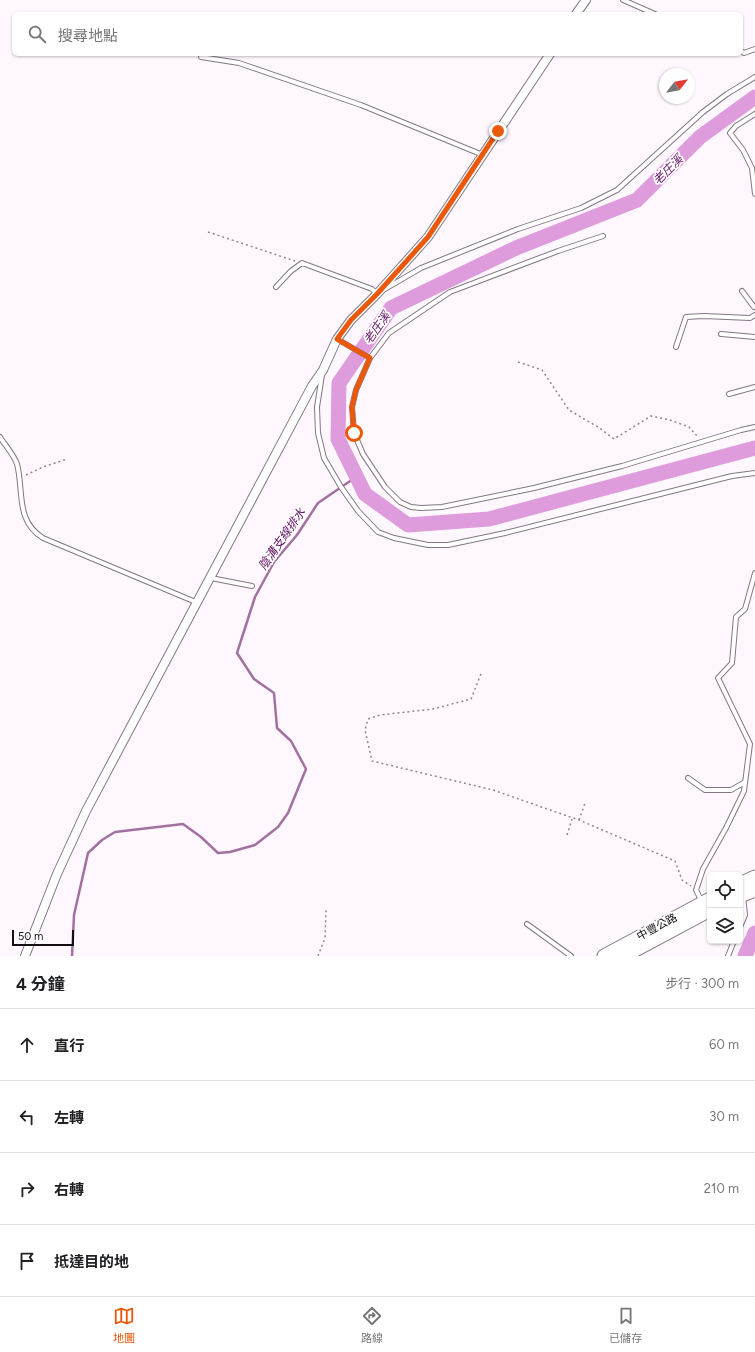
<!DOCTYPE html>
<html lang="zh-TW">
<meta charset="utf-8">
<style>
:root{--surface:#fff;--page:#f6f6f6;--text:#202124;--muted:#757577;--line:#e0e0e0;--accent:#ea580c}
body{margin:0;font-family:Figtree,"Noto Sans TC",sans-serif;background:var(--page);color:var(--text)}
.controls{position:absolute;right:12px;bottom:12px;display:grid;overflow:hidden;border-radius:6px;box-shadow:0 1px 3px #0004}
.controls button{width:36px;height:36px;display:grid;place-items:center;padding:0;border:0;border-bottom:1px solid var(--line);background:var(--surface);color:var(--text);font:20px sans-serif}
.compass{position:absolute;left:659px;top:68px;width:36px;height:36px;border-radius:50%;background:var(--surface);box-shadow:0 1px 3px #0004;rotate:59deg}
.scale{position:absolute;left:12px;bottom:10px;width:62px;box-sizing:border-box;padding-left:4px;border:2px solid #120e12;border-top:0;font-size:11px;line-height:14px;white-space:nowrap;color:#120e12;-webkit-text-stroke:3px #fff;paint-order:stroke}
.stop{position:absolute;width:12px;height:12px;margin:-9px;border:3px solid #ea580c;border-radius:50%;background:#fff}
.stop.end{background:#ea580c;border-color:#fff;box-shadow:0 1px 4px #0008}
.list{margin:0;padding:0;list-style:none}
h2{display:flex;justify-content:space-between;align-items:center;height:52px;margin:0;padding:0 16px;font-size:17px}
h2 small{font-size:13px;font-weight:400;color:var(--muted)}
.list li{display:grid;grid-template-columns:26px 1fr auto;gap:12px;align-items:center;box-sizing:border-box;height:72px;padding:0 16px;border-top:1px solid var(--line)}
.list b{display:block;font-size:15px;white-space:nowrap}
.list em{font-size:13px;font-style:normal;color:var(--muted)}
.icon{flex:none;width:22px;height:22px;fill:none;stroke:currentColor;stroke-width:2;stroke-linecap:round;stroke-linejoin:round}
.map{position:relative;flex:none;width:755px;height:956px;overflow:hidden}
.search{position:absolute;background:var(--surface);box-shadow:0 1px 3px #0004;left:12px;right:12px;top:12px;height:44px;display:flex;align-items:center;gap:10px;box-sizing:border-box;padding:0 14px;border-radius:6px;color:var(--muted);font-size:15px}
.sheet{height:340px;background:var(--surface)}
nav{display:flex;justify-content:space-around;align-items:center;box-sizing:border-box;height:56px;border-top:1px solid var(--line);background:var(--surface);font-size:11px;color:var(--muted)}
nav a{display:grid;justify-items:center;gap:2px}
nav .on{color:var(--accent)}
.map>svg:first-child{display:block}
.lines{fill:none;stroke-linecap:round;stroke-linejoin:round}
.stream{stroke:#a171a0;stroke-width:2.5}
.river{stroke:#de9cdd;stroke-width:15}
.lane-casing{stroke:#827781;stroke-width:6}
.street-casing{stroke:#827781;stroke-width:10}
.primary-casing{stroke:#827781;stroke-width:15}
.path{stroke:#8e888d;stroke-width:1.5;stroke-dasharray:2 3;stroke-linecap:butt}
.lane{stroke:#fff;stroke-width:4}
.street{stroke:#fff;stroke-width:8}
.primary{stroke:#fff;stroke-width:13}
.route{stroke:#ea580c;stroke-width:5}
.labels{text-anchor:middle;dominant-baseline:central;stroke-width:3.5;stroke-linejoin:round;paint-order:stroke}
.street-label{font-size:11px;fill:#120e12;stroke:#fff}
.water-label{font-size:12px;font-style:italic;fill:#601062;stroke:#fff}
</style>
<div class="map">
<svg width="755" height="956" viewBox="0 0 755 956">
<rect width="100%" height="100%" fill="#fff7fe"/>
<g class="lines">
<path class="stream" d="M72,956L74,915L88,853L102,840L115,832L183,824L201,837L218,853L230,852L255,845L278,827L288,813L306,769L291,741L277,728L274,693L254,679L237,653L255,597L274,562L297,535L318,503L356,477"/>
<path class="river" d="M755,97L700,137L637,200L516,248L391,308L339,383L338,439L365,494L408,525L489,519L755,448
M745,956L755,933"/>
<g class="lane-casing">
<path id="lane" d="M623,0L655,14
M741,51L744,53L755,49
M201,57L239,63L361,105L483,155
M755,114L736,126L730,133L743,150L752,168L755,194
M603,236L558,251L450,292L389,333L370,358L356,390L352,407L354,433L363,454L385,487L400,502L411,507L421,508L442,507L534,488L622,466L741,430L755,427
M276,287L291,271L302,263L372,289L377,294
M385,289L421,268L518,229L581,208L617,190L703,112L727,94L755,77
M742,291L754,307
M721,334L755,337
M337,339L370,358
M676,347L686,317L704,316L750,318L755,315
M322,375L317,407L318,433L324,458L341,487L358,511L378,532L394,538L428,545H448L505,533L732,476L755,473
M729,394L755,387
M0,437C5,445 14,455 17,464C24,490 15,521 43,538L198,603
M211,578L252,586
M688,778L705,790H731L745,782
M702,902L696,890L703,869L726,828L744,791L750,744L718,678L732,663L736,617L745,609L755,573
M527,924L571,956
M740,927L745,915L743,896
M728,956L734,941"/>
</g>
<g class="street-casing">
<path id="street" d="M576,14L586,0
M25,956L57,874L86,811L312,386L323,370L337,339L351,320L377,294L428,237L550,54"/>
</g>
<g class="primary-casing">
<path id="primary" d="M740,884L755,877
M740,896L755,890
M604,956L710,899
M624,956L710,910"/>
</g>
<path class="path" d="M208,232L295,261
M518,362L542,370L569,410L598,427L614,439L651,416L670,420L689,427L698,437
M26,475L43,467L67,459
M481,674L471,699L433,709L380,715L368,719L365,730L372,761L493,790L579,820L675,861L682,880L691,886
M579,820L585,803
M567,835L572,819
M318,956L325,938L326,910"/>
<use href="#lane" class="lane"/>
<use href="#street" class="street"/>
<use href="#primary" class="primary"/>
</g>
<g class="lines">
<path class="route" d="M354,433L352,407L356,390L370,358L337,339L351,320L377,294L428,237L498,131"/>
</g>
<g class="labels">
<g class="street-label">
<text transform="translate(657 927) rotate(-28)">中豐公路</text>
</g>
<g class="water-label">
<text transform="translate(668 170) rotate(-45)">老庄溪</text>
<text transform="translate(377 328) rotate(-55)">老庄溪</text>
<text transform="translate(282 539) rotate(-55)">陰溝支線排水</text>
</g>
</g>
</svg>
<div class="controls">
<button><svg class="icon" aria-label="locate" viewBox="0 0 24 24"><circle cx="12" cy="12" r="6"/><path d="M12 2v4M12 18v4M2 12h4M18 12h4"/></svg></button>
<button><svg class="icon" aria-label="layers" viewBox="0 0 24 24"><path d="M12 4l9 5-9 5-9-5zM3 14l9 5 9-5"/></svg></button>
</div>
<svg class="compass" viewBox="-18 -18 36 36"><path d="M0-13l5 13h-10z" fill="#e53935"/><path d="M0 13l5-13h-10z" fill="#757577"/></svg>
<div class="scale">50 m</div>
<div class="stop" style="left:354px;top:433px"></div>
<div class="stop end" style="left:498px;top:131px"></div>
<div class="search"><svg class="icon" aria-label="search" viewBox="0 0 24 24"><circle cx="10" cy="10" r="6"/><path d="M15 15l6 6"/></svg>搜尋地點</div>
</div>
<section class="sheet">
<h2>4 分鐘<small>步行 · 300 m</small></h2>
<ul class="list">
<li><svg class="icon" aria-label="ahead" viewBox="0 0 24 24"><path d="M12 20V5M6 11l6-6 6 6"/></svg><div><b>直行</b></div><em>60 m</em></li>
<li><svg class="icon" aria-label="left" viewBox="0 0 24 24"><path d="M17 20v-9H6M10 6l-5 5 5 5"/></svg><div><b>左轉</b></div><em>30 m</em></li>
<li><svg class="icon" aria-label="right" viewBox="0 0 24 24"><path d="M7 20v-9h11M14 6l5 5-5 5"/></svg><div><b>右轉</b></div><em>210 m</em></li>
<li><svg class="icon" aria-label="arrive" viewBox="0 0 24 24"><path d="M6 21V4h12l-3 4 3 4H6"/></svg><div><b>抵達目的地</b></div></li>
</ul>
</section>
<nav>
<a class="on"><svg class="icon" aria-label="map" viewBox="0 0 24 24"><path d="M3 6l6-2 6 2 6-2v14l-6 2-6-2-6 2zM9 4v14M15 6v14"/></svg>地圖</a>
<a><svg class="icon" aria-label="directions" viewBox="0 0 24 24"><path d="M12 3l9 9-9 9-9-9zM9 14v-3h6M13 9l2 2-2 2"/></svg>路線</a>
<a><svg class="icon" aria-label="saved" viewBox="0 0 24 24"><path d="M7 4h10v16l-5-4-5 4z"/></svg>已儲存</a>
</nav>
